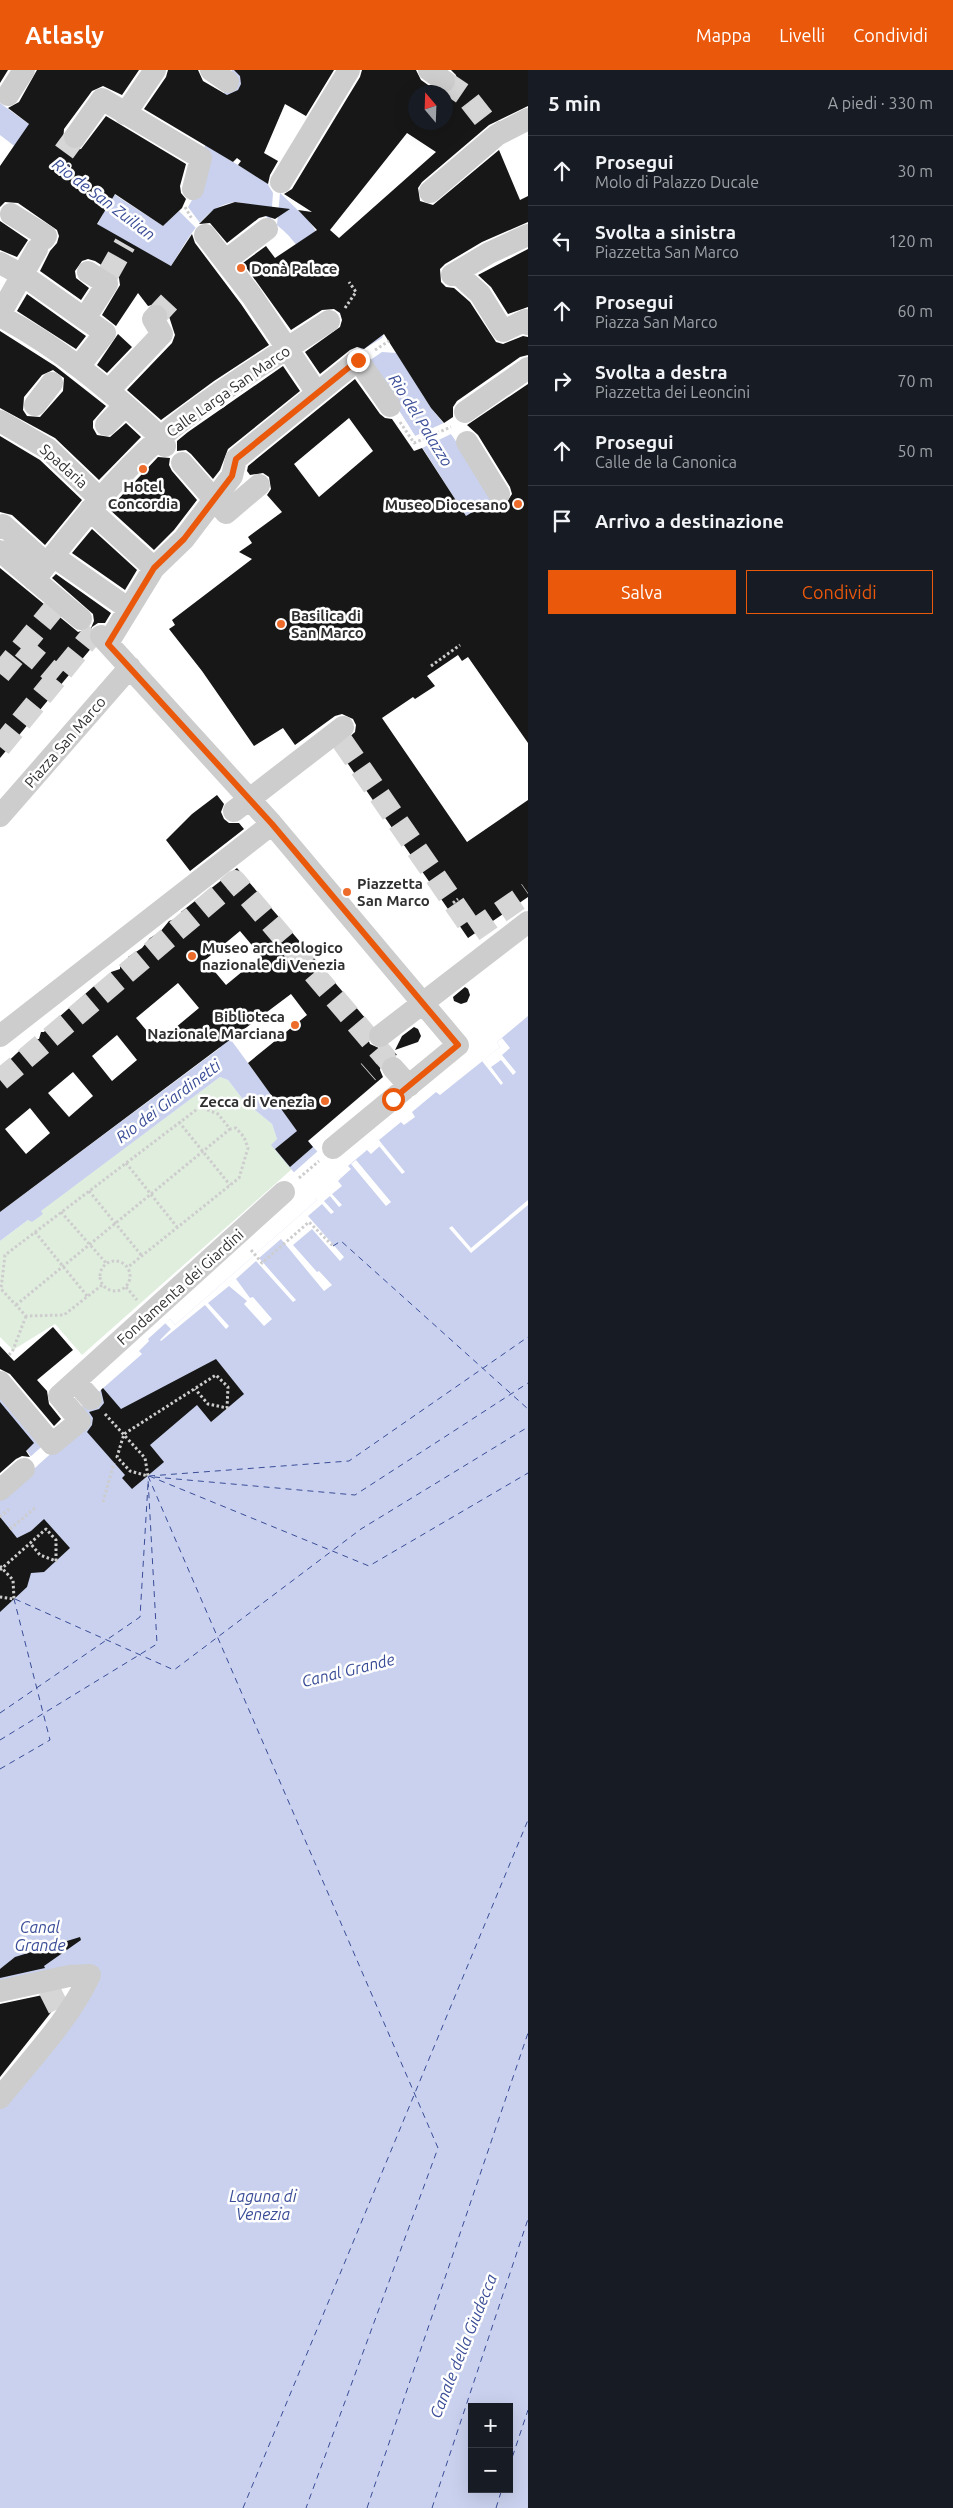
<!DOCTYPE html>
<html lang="it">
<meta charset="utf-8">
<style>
:root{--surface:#171b24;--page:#242831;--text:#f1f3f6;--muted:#9ea1a6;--line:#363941;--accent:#ea580c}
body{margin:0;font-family:Ubuntu,sans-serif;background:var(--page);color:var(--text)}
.controls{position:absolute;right:15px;bottom:15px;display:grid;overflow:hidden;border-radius:0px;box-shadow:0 5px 20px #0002}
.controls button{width:45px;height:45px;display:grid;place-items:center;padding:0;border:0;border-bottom:1px solid var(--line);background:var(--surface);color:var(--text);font:25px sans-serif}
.compass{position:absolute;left:408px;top:15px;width:45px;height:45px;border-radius:50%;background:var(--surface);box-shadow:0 5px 20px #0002;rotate:341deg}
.stop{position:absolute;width:15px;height:15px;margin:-11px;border:4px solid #ea580c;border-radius:50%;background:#fff}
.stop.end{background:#ea580c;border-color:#fff;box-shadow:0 1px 5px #0008}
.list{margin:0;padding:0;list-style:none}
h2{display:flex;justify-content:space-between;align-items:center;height:65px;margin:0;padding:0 20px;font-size:21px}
h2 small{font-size:16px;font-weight:400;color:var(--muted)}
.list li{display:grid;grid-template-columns:32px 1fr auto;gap:15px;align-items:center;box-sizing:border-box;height:70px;padding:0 20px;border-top:1px solid var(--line)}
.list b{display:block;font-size:19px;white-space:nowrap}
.list p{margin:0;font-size:16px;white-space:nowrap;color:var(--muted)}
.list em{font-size:16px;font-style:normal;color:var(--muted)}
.actions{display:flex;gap:10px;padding:15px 20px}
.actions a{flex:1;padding:11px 0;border:1px solid var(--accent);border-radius:0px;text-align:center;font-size:18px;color:var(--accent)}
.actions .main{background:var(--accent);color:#fff}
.icon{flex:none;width:28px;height:28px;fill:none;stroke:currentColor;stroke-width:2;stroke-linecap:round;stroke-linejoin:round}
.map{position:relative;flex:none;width:528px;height:2438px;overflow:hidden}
header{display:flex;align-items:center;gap:30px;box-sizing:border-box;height:70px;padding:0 25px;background:var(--accent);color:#fff}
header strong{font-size:24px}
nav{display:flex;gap:28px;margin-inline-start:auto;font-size:18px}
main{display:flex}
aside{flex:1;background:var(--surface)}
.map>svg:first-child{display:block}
.green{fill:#e0eede}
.water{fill:#c9d1ee;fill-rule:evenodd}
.pier{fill:#fff}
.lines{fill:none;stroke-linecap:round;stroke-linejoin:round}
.ferry{stroke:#3a4d97;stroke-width:1;stroke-dasharray:6 5;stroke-linecap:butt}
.building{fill:#171717;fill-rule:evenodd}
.minor-tunnel{stroke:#d6d6d6;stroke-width:22;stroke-dasharray:22 11;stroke-linecap:butt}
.path{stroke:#cdcdcd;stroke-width:3;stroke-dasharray:2.5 2.5;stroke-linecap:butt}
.minor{stroke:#cdcdcd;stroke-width:22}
.route{stroke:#ea580c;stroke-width:6}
.poi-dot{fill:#ed6c2c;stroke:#fff;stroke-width:2}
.labels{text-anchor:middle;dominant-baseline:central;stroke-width:5;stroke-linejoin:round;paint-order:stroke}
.poi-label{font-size:15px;font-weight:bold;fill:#303030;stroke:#fff;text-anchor:start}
.street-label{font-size:15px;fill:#303030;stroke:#fff}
.water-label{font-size:16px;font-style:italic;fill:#3a4d97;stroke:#fff}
</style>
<header>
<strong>Atlasly</strong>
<nav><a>Mappa</a><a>Livelli</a><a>Condividi</a></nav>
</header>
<main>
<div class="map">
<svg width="528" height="2438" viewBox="0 0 528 2438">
<rect width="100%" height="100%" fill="#fff"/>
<path class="green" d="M220,1007L228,1010L244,1031L272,1054L277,1069L272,1075L292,1099L82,1285L55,1254L13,1280L0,1267V1171Z"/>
<path class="water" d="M232,0H256L222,85L275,118L309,151L365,233L431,338C470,384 497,440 528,491L487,480C446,414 403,348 362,281C338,243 319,201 289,166C281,157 248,131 236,132C204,134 186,173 171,196L97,155L103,144L0,65V33L68,83L106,119L163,156L179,141L187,137L202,84Z
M212,944L305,1071H308L341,1108L351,1099L348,1096L367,1080L371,1084L382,1074L379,1070L401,1052L404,1055L415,1047L412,1042L436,1022L440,1025L500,977L497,972L528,946V2438H0V2036L98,1909L0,1916V1429L38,1395L0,1348V1316L54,1380L77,1341L142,1284L139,1281L149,1271L148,1269L170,1249L175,1255L317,1130L271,1075L277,1069L272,1054L244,1031L228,1010L220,1007L41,1141L43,1144L32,1152L28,1150L0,1171V1142L220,978ZM472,2337H509V2419H472Z"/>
<path class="pier" d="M267,113L280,123L277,155L271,151L273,123Z
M190,129L192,130L188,137L200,153L198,160L179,141Z
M384,263L397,283L382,282L366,293L359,282L382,268Z
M394,333L415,366L446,352L462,376L460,377L451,364L420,379L392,335Z
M502,968L510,978L502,985L516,1002L513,1005L501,990L491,997L503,1013L501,1015L482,991L500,977L497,972Z
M382,1074L405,1102L402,1104L379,1076Z
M319,1080L341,1108L338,1111L342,1116L332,1124L342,1135L339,1137L330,1126L324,1131L334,1142L331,1144L322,1134L308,1146L344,1187L340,1191L312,1159L293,1175L317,1202L319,1201L332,1215L324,1221L281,1169L259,1188L296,1230L293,1232L256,1191L236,1209L250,1228L253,1227L272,1249L264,1256L244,1234L247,1231L229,1216L208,1233L229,1256L226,1259L205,1235L161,1271L160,1270L171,1259L165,1253L170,1249L175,1255L317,1130L292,1104Z
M356,1090L391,1132L386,1136L351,1094Z
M528,1130V1135L471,1183L449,1158L452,1156L471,1178Z
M48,1371L56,1379L28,1404L27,1402L34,1395L29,1388Z"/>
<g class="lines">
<path class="ferry" d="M333,1176L341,1171L528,1339
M148,1406L438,2078L306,2438
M149,1406L369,1496L528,1403
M149,1406L349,1391L528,1267
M154,1407L355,1425L528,1313
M15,1529L174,1600L361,1459L528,1357
M0,1643L140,1547L148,1414
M0,1670L157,1574L148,1409
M0,1699L50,1670L14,1529
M509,2397L528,2340
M243,2438L528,1750
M367,2438L528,1963
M432,2438L528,2149
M496,2438L502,2419"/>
</g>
<path class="building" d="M0,0H8L0,13Z
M37,0H139L122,25L103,16L92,21L64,59L63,72L73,80L81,79L106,46L186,94L180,116L181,123L186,129L182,138L163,156L115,124L97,154L171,196L192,164L195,173L241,234L269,275L214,311L161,350L127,320L172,273L175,265L166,237L159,233L148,236L138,223L116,256L102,245L120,215L119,208L114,203L95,191L88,189L82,191L75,201L76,208L89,218L81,230L40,201L50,181L57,173L59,166L57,160L18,133L5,132L0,137V96L29,54L8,38L19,32Z
M168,0H198L203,11L227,25L238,20L241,14L240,6L234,0H334L306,46L285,34L264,83L278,91L270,105L268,114L238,95L241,91L237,88L233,92L144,39L166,7Z
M362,0H416L421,10L438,22H416V52H446V24L454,19L457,12L456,5L451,0H528V36L489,55L422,112L418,118L420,131L433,135L499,80L520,130L528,126V152L482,172L445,194L440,199L441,212L446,217L454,218L470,232L496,272L503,274L523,266L528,267V285L520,287L457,331L453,337V347L444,353L431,338L384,264L364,279L357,277L350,280L320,304L305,282L340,257L342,250L340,243L334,239L322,240L291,260L243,193L266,176L275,188L317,160L298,140L312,142L284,124L292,119L360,7ZM407,63L436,82L339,168L330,160Z
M235,132L290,139L275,149L266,146L259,148L227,173L210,153L199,154L214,139Z
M0,151L28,170L17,187L0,180Z
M528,179V237L508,244L491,217L478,205Z
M27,224L86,266L76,279L17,241Z
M0,261L55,296L106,336L93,351V358L97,365L110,367L126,353L141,367L99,410L55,368L0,338ZM53,300L64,308L63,321L40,347L27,346L23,340L24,327L42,305Z
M118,264L132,277L107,303L97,295Z
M283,296L300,321L228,379L220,400L213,409L191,384L186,380L177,381V371L188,362Z
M355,309L380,344L385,348L392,349L414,381L422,378L466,446L489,432L499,437L505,435L512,424L510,417L478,365L467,355L528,314V673L468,587L462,591L458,585L427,606L435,616L415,629L413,627L382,648L467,772L528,730V827L468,868L337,678L355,662L356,655L353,649L342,644L335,646L295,675L283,658L254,676L202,601L169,559L175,555L172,550L252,489L239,482L252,473L248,467L282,442L267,425L271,419L269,407L263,403L250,405L247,401L248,396ZM349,348L373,381L319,427L294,394Z
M0,366L40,390L82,430L45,475L12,445L0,442Z
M158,387L170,388L169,395L172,401L197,430L174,460L154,480L109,439Z
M92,459L137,500L125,520L72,483Z
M0,498L78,562L91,558L94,551L93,544L52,508L56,504L111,543L105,553H98L92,557L88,568L93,576L0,688Z
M217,725L224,734L221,742L224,749L229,753H239L244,759L190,801L166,770L192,744Z
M237,798L372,956L367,967L370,974L381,979L389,976L397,985L385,988L381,993L380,1000L383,1007L308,1071L313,1077L290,1097L275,1079L297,1061L248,993L307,945L291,924L0,1142V999L32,969H39L41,962H44L50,955L93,917L106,909H111V902L120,899V895L128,892V887L142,878L150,868L160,862L169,851L181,847V842ZM240,861L261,886L226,915L205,890ZM178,913L199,938L157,973L136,948ZM117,965L137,990L112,1011L92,986ZM73,1002L93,1026L69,1047L48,1023ZM30,1038L50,1063L26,1084L5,1059Z
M465,917L468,919L470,925L467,932L461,934L454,931L453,927Z
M414,957L418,959L421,966L418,972L395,980L402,966Z
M53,1257L73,1280L37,1310L47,1321L49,1334L61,1349L54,1356L10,1304L0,1299V1276L14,1291Z
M216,1289L244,1324L211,1352L197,1335L150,1375L164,1392L132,1419L122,1408L125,1405L87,1362L92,1355L93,1348L89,1342L99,1339L104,1333L101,1320L103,1318L121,1339Z
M0,1332L34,1373L26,1381L30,1387L22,1386L16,1389L0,1403Z
M0,1447L17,1468L31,1461L44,1449L70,1478L44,1502L31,1503L27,1517L0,1542Z
M80,1867L81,1870L44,1896L45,1898L0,1908V1899L15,1887Z
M57,1922L60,1931L0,2007V1934Z"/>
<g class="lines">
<path class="minor-tunnel" d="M444,11L466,26L495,63
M64,82L75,67
M107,206L125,174
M156,246L169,232
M22,577L58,607
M0,604L60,531
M342,671L473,861L528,823
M0,677L95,561
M0,1010L235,811L385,987L368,1002
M49,1919L60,1941"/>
<path class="path" d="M185,137L192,149
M345,238L356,222L349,212
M375,280L389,271
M400,352L414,373L451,357
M431,596L460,575
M453,833L458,829
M179,1052L230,1115
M126,1093L177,1157
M299,1108L319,1091
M89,1121L142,1186
M61,1142L106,1193
M35,1162L88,1227
M251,1180L262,1193L309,1152L333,1176
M100 1206a15 15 0 1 1 30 0a15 15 0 1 1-30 0Z
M102,1215L64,1245L26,1246L1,1219L5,1185L200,1037L218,1044L230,1059L236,1058L244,1067L248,1078L239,1108L128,1197
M126,1217L137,1230
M16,1235L230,1059
M9,1285L13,1280L26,1246
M105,1344L145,1388L148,1406L130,1401L117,1387L124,1364L216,1305L228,1317L227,1338L208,1334L195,1319
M103,1432L114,1393
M0,1447L9,1439
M10,1459L36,1437
M0,1496L13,1510L14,1529L0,1527
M0,1500L46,1459L56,1470V1491L40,1485L30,1473"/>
<path class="minor" d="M211,0L228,12
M429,0L444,11
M8,25L24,0
M125,44L155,0
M75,67L102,29L201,88L193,119
M281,112L349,0
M430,122L497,65L528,49
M11,144L46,166L44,169
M205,165L252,226L317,323
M225,191L267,159
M0,193L24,206L105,263L80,295
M457,203L480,224L503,261L526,250L528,254
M452,205L489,183L528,165
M0,244L37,179
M0,246C60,278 106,317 156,363L165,376
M85,248L107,214L88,202
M109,320L162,264L153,249L156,246
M35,335L52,313
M465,342L528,298
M0,351L48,379L100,429
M106,355L125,335
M467,372L499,424
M182,393L226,443L259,415
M90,440L154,498
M0,458L3,455L47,494
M0,481L81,549
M53,486L129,539
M34,510C73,461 112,410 160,368C212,324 272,289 329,251
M101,566L272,754L458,975L333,1078
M108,573L154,498L184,469L232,406L236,389L358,290L390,336
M234,741L343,657
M0,746L130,597
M0,966L272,754
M380,966L528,852
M393,998L409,1016
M0,1312L52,1374L80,1351L59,1326L284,1122
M76,1312L91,1329
M0,1420L24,1399
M0,1921L69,1906L90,1905C69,1950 31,1989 0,2028"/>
</g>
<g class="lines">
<path class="route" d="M358,290L236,389L232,406L184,469L154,498L108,574L272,754L458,975L393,1029"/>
</g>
<g class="poi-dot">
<circle cx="241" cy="198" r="5"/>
<circle cx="143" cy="399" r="5"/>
<circle cx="518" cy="434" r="5"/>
<circle cx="281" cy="554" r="5"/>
<circle cx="347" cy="822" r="5"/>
<circle cx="192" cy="886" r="5"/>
<circle cx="295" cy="955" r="5"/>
<circle cx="325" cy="1031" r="5"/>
</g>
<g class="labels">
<g class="poi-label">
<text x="251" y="198">Donà Palace</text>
<text x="143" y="416" text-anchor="middle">Hotel<tspan x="143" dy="17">Concordia</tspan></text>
<text x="508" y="434" text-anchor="end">Museo Diocesano</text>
<text x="291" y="545">Basilica di<tspan x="291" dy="17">San Marco</tspan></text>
<text x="357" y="813">Piazzetta<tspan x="357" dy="17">San Marco</tspan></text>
<text x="202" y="877">Museo archeologico<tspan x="202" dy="17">nazionale di Venezia</tspan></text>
<text x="285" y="946" text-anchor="end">Biblioteca<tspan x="285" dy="17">Nazionale Marciana</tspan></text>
<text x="315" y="1031" text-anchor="end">Zecca di Venezia</text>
</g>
<g class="street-label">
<text transform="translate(228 321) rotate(-35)">Calle Larga San Marco</text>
<text transform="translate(64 396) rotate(42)">Spadaria</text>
<text transform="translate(65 672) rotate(-49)">Piazza San Marco</text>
<text transform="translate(180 1217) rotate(-42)">Fondamenta dei Giardini</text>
</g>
<g class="water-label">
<text transform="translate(104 129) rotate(37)">Rio de San Zuilian</text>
<text transform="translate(421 350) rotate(58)">Rio del Palazzo</text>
<text transform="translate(168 1031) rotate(-37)">Rio dei Giardinetti</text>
<text transform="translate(348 1600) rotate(-14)">Canal Grande</text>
<text x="40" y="1857">Canal<tspan x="40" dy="18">Grande</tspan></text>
<text x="263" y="2126">Laguna di<tspan x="263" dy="18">Venezia</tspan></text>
<text transform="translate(463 2276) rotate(-68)">Canale della Giudecca</text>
</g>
</g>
</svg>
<div class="controls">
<button>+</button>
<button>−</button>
</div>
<svg class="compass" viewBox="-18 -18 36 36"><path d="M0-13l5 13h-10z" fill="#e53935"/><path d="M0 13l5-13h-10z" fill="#9ea1a6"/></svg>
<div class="stop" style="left:393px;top:1029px"></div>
<div class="stop end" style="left:358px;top:290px"></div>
</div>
<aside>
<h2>5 min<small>A piedi · 330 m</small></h2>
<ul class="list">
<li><svg class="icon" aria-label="ahead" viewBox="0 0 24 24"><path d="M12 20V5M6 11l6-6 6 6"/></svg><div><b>Prosegui</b><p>Molo di Palazzo Ducale</p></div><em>30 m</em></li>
<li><svg class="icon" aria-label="left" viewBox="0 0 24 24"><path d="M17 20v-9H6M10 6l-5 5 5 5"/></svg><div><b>Svolta a sinistra</b><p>Piazzetta San Marco</p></div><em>120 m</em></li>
<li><svg class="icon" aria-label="ahead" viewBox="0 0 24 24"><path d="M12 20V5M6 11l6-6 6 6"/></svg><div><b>Prosegui</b><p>Piazza San Marco</p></div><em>60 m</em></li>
<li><svg class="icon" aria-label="right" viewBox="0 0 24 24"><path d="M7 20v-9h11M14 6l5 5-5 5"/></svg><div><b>Svolta a destra</b><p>Piazzetta dei Leoncini</p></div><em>70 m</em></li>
<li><svg class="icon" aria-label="ahead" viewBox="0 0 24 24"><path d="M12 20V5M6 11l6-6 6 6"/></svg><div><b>Prosegui</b><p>Calle de la Canonica</p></div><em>50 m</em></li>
<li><svg class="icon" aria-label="arrive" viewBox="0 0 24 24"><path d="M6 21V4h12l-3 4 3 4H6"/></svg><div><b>Arrivo a destinazione</b></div></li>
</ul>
<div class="actions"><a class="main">Salva</a><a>Condividi</a></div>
</aside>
</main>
